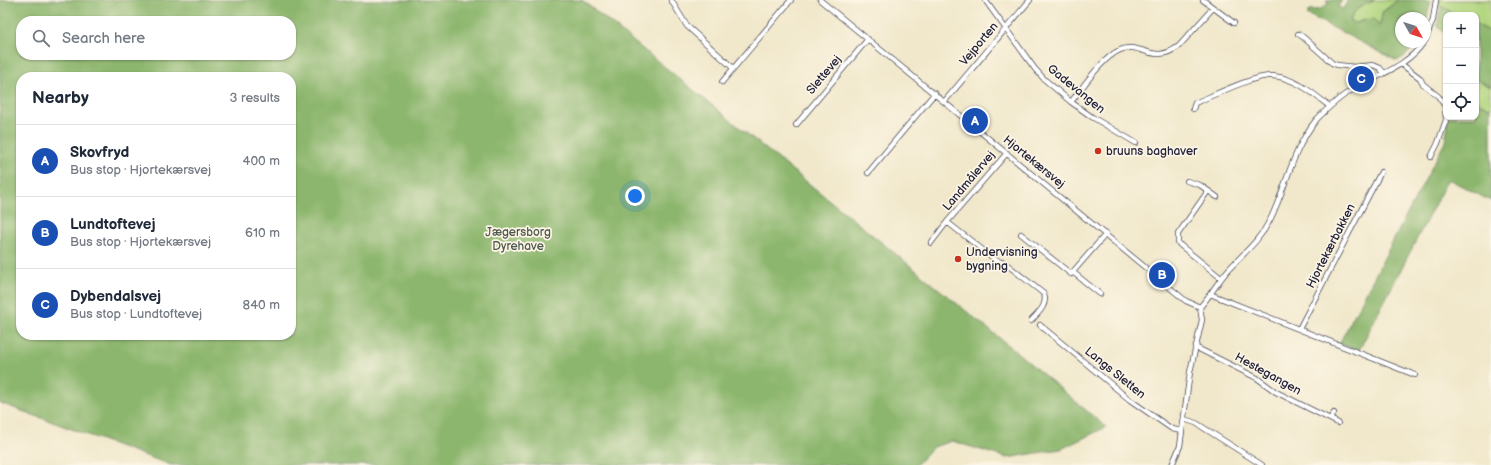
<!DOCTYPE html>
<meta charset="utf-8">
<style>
:root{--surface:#fff;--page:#f2f2f3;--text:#1f2937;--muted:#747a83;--line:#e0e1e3;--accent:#0b8043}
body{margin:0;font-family:"Balsamiq Sans",sans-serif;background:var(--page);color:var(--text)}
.controls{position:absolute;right:12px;top:12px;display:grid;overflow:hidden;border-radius:8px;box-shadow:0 1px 3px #0004}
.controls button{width:36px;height:36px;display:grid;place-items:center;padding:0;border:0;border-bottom:1px solid var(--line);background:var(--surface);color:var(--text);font:20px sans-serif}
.compass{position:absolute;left:1395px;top:12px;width:36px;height:36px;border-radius:50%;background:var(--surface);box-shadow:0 1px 3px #0004;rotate:129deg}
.you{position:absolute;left:635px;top:196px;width:14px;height:14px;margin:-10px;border:3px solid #fff;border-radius:50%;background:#1a73e8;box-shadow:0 0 0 6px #1a73e833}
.badge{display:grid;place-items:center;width:26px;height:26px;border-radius:50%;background:var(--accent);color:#fff;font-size:13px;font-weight:700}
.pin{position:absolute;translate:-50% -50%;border:2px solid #fff;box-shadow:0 1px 4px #0006}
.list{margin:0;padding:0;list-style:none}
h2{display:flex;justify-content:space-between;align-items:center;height:52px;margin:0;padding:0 16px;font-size:17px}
h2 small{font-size:13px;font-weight:400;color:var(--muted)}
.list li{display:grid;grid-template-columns:26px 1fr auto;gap:12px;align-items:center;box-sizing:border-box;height:72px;padding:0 16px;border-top:1px solid var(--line)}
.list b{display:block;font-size:15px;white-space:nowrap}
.list p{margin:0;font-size:13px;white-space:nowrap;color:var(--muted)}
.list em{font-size:13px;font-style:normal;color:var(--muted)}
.icon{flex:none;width:22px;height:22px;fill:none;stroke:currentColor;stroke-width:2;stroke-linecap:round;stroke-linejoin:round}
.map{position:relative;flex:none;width:1491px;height:465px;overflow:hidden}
.search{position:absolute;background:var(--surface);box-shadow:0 1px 3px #0004;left:16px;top:16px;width:280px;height:44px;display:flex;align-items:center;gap:10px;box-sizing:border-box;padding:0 14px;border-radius:16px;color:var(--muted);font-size:15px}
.panel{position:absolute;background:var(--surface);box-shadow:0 1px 3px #0004;left:16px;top:72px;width:280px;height:268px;border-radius:16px}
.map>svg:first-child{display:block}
.green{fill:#b1d57e;stroke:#6a7c5c}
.forest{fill:#8cb66d;stroke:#576c54;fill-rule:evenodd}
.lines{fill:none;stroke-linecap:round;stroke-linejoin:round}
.street-casing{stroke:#414051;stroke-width:6}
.street{stroke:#fff;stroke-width:4.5}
.poi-dot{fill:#c8321e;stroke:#fcf5e5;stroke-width:1.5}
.labels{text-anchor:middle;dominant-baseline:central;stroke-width:3.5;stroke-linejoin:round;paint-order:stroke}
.street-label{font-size:12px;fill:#22223b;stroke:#fcf5e5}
.poi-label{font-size:12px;fill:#22223b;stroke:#fcf5e5;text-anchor:start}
.park-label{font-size:12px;fill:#4d584f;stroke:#fcf5e5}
</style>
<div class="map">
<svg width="1491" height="465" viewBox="0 0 1491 465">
<rect width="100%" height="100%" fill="#fcf5e5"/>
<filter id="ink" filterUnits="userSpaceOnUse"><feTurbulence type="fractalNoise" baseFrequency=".025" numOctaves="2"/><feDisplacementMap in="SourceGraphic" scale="8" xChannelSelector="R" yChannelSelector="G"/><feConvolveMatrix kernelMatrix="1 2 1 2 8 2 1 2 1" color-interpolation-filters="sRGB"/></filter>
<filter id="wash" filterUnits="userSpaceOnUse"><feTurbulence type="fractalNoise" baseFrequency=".012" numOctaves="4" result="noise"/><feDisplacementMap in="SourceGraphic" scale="16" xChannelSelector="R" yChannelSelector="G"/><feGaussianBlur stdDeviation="0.9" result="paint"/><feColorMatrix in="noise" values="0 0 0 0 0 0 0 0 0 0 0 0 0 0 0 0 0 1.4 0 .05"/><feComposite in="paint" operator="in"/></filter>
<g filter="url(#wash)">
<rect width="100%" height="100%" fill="#f1e8cb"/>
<path class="green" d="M1375,0H1398L1382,12L1381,21L1379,27L1363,20L1356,23L1350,22C1353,8 1363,6 1375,0Z
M1439,0H1491V32L1476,24V15H1458L1438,5Z
M1476,79L1491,87V109L1476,101Z"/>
<path class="forest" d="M0,0H582L1013,349L1106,427L1061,449L1007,458L952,441L933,447L916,465H171L0,403ZM21,21H291V55H21ZM21,77H291V335H21Z
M1325,0H1342L1338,7L1343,9L1348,0H1375C1363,6 1353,8 1350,22L1356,23L1373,18L1379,26L1381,21L1382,13L1398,0H1431L1425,27V18H1401V42H1418C1413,50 1405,56 1397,61L1307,14L1310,10C1319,10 1322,10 1328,3Z
M1441,6L1458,15H1446V35L1437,25Z
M1476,24L1491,32V87L1476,79Z
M1476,101L1491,109V201L1448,179L1359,350L1339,344L1445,142L1449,117H1476Z"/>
</g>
<g filter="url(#ink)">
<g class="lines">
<g class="street-casing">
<path id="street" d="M671,0L687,26L733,68
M820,0L1186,301L1200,307
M985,0L1035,69L1044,79L1071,102L1092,117L1136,143
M1203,0L1234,23
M1298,34L1303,37L1332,63L1337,65L1355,67L1373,65L1380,68L1384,73
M1425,41L1433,20L1436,0
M1401,64L1420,78L1423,84L1438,96L1445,106L1446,120L1438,143L1431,157
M722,82L791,0
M944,102L1030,0
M1071,102C1083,87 1103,57 1120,50C1142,41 1152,66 1179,46L1213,8
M1193,109L1195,103C1212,96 1257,74 1273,76C1295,78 1313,93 1329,106
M796,125L868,39
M1007,153L947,222L997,261L1005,263L1044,294C1048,305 1038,313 1031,321
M868,173L935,93
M1187,181L1200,185L1217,197
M1208,191L1178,234V242L1180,245L1221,278
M1021,234L1071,274L1106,234
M931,243L947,222
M1074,273L1100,294
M1210,294L1415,375
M1200,307C1211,295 1218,281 1229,269C1244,253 1260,240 1270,220C1287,186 1292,149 1317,119C1327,109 1337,99 1349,92C1375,76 1407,67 1424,42
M1040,325L1130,400L1172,429L1182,431
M1299,329L1381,172
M1195,347L1257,378L1276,392L1338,423
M1184,419L1196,423L1262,465
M1330,419L1334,413
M1172,465L1180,446L1190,372L1202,320L1200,307"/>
</g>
<use href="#street" class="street"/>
</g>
</g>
<g class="poi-dot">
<circle cx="1098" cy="151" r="4"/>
<circle cx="958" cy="259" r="4"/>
</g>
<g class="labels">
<g class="street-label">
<text transform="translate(979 44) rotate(-50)">Vejporten</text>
<text transform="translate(824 75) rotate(-50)">Slettevej</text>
<text transform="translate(1076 89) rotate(39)">Gadevangen</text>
<text transform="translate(1034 162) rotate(39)">Hjortekærsvej</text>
<text transform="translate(969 181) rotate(-50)">Landmålervej</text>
<text transform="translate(1331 246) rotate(-63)">Hjortekærbakken</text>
<text transform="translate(1115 373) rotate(39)">Langs Sletten</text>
<text transform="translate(1268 374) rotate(29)">Hestegangen</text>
</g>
<g class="poi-label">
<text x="1106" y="151">bruuns baghaver</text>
<text x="966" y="252">Undervisning<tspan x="966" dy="14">bygning</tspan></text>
</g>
<g class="park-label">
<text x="518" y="232">Jægersborg<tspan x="518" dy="14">Dyrehave</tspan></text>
</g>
</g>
</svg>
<div class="controls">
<button>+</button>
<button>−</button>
<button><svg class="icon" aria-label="locate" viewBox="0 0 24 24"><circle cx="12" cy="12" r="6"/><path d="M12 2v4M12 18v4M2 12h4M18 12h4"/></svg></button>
</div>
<svg class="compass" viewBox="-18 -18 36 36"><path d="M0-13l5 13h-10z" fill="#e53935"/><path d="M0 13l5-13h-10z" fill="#747a83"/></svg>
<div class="you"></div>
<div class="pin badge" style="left:975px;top:121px;background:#1a4fb4">A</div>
<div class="pin badge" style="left:1162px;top:275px;background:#1a4fb4">B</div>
<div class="pin badge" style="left:1361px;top:79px;background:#1a4fb4">C</div>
<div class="search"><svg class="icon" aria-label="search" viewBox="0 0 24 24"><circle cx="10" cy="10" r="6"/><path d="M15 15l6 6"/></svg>Search here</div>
<section class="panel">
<h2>Nearby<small>3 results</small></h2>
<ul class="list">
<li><span class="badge" style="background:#1a4fb4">A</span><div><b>Skovfryd</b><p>Bus stop · Hjortekærsvej</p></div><em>400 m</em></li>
<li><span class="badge" style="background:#1a4fb4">B</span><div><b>Lundtoftevej</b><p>Bus stop · Hjortekærsvej</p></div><em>610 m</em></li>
<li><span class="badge" style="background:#1a4fb4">C</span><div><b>Dybendalsvej</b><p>Bus stop · Lundtoftevej</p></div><em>840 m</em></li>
</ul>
</section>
</div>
